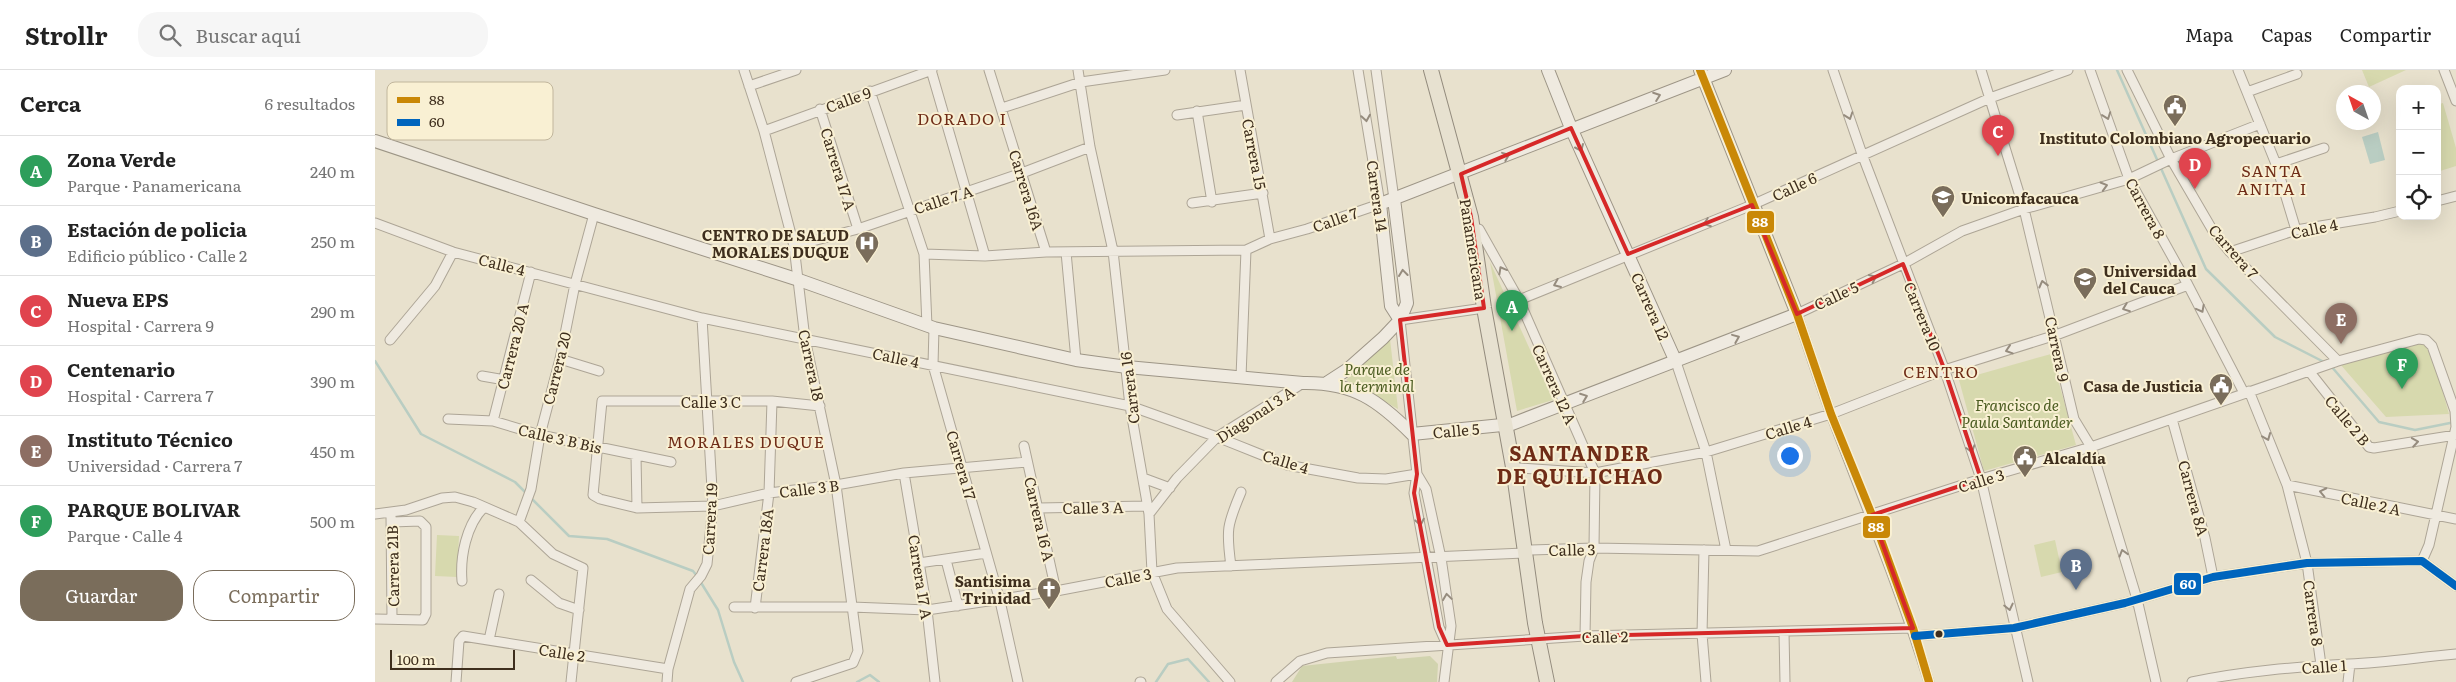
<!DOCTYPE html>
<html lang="es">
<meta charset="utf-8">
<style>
:root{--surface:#fff;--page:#f6f6f6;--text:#222;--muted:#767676;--line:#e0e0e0;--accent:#7a6d5b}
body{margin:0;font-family:Literata,serif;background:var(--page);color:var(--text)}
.controls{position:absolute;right:15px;top:15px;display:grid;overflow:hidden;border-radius:10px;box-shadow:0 5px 20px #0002}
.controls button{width:45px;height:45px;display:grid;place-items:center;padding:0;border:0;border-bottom:1px solid var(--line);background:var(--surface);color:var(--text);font:25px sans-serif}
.compass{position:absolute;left:1961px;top:15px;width:45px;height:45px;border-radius:50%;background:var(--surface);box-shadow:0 5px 20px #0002;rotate:320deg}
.scale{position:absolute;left:15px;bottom:12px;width:125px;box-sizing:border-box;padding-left:5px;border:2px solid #3e2e1d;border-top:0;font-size:14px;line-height:18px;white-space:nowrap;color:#3e2e1d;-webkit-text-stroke:4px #f9f0d3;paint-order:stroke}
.you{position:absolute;left:1414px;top:385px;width:18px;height:18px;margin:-12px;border:4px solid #fff;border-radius:50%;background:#1a73e8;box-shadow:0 0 0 8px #1a73e833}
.badge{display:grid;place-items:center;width:32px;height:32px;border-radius:50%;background:var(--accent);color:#fff;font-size:16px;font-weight:700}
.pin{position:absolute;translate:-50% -41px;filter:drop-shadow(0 1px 2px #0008)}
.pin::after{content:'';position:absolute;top:26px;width:18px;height:15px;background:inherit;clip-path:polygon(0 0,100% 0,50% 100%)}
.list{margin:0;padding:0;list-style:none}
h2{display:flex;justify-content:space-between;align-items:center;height:65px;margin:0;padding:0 20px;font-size:21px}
h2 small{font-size:16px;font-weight:400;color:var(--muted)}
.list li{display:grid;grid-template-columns:32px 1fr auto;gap:15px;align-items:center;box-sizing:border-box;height:70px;padding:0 20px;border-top:1px solid var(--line)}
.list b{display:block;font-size:19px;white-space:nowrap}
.list p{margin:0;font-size:16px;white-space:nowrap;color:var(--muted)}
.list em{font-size:16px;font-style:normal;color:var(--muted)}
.actions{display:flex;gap:10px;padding:15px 20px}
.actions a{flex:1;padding:11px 0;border:1px solid var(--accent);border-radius:20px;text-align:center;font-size:18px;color:var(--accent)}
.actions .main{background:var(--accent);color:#fff}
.icon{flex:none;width:28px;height:28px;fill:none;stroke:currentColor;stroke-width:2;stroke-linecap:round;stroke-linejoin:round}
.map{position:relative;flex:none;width:2081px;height:612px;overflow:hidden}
header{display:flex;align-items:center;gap:30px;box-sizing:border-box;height:70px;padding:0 25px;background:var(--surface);border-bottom:1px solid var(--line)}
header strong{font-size:24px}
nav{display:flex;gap:28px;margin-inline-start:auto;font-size:18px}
.search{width:350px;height:45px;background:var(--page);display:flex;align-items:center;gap:12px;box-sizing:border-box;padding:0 18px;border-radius:20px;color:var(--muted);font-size:19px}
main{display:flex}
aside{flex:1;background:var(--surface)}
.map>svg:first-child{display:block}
.green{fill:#d7d9ae}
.cemetery{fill:#d1d3ae}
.water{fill:#b9cdc2}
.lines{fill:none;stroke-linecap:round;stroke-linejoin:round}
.stream{stroke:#b9cdc2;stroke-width:2.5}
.street-casing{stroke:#ada596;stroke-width:11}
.secondary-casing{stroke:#9d9586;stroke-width:14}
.primary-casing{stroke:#938b7d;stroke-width:16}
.street{stroke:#efeae0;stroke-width:9}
.secondary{stroke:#efeae0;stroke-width:12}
.primary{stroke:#e7e1d0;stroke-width:14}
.bus-1-casing{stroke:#f9f0d3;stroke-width:11}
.bus-2-casing{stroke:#f9f0d3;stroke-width:11}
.bus-1{stroke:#c98807;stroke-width:8}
.bus-2{stroke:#0065bd;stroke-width:8}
.oneway{stroke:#968c7e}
.marked{fill:none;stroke:#d62828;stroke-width:4;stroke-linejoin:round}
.bus-dot{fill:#3e2e1d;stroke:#f9f0d3;stroke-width:2}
.labels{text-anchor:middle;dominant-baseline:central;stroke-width:4;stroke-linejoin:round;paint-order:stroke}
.street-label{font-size:15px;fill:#3e2e1d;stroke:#f9f0d3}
.poi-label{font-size:15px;font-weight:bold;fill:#3e2e1d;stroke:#f9f0d3;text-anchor:start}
.park-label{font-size:15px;font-style:italic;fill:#4b5c21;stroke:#f9f0d3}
.neighbourhood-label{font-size:16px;letter-spacing:1px;fill:#6f2c17;stroke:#f9f0d3}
.district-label{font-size:20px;font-weight:bold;letter-spacing:1px;fill:#6f2c17;stroke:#f9f0d3}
.key{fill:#f9f0d3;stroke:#c1b69c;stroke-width:1}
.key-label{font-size:14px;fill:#3e2e1d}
.line-badge{stroke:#f9f0d3;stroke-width:2}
.badge-label{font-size:14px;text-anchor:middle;font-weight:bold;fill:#fff}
</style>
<header>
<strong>Strollr</strong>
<div class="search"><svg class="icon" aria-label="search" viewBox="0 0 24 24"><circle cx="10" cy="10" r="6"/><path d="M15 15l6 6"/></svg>Buscar aquí</div>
<nav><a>Mapa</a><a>Capas</a><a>Compartir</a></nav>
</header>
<main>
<aside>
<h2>Cerca<small>6 resultados</small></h2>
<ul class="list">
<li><span class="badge" style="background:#2e9e5b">A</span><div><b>Zona Verde</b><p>Parque · Panamericana</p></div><em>240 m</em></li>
<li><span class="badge" style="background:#5c6f8a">B</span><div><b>Estación de policia</b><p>Edificio público · Calle 2</p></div><em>250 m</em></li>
<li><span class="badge" style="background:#e0444e">C</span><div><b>Nueva EPS</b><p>Hospital · Carrera 9</p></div><em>290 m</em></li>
<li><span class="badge" style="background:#e0444e">D</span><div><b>Centenario</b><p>Hospital · Carrera 7</p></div><em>390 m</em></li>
<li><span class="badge" style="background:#8d6e63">E</span><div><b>Instituto Técnico</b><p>Universidad · Carrera 7</p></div><em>450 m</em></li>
<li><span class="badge" style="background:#2e9e5b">F</span><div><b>PARQUE BOLIVAR</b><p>Parque · Calle 4</p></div><em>500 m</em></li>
</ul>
<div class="actions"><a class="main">Guardar</a><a>Compartir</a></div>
</aside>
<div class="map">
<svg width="2081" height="612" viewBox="0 0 2081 612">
<rect width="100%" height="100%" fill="#e8e1cd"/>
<path class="green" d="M1987,0H2031L1994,17Z
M2068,33L2081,78V96L2062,102V35Z
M1115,192L1178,330L1142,341Z
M2052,265L2074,344L2011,347L1965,294Z
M1015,269L1023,339L971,310Z
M1676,284L1701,375L1609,401L1584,310Z
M62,465L84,466L82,507L60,506Z
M1680,470L1687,502L1666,507L1659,475Z"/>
<path class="cemetery" d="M1021,586L1022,589L1055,586L1063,594L1062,612H917L927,596Z"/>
<path class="water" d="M2003,62L2010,90L1995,94L1987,67Z"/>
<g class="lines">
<path class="stream" d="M1742,0L1831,199L1900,267L1951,293
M0,291L46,364L140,412L151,423
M1956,296L2004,352L2040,360L2080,352
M155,427L194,466L232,469L318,501L322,506
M325,511L343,540L359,592L368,612
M482,612L495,605L504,612
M781,612L793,594L813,589L834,612"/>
<g class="street-casing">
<path id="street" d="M369,0L389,61L419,176L430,269L461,415L483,581L478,593L421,612
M556,0L610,186
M614,0L671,182
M703,0L715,77L738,181L755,336L774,444L777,502L792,539L855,612
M865,0L895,169
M1001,0L1019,129
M1458,0L1487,84L1570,301L1606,409L1653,612
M1606,0L1649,139L1699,349L1716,377L1762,529L1781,612
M1715,0L1754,109L1813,215L1869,323
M1752,0L1796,89L1838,161L1855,182L1963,291
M1863,0L1901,94L1921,160
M2069,0L2081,31
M374,16L421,0
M495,21L549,184L552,256
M1872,22L1922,4
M627,38L706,12L790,0
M445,39L483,159
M822,41L837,132
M802,45L871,35
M389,61L557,0
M1901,94L1949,78
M2062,131L2081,126
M817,133L888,123
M0,153L78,182L327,248L755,336L842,367L912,395L983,408L1011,409L1042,404
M1104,159L1144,230L1220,403L1219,478L1214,491L1211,512L1210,566
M419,176L483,159L647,103L715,77
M691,182L701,290
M1855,182L1921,160L2000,147L2025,141
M549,184L610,186L671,182L871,180L895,169L932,159L1005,134L983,0
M1144,230L1377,135L1615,28L1693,0
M559,258L558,295L625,531L643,612
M15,270L60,216L78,182
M185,289L224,301
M1301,292L1331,382L1351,480
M1934,301L1994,377L1999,378L2081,365
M107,306L130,310
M866,307L871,180
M1874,321L1912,415L1932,493L1946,595
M445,336L397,331H227L218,425L225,429L262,438L338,436L394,423L461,415L529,403L652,392
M73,349L118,351L165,365L296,392
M1797,349L1830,468L1838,507
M118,351L156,202
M649,376L681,521
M261,386L262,438
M1145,398L1220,403L1331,382L1456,344L1566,301L1681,265L1813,215
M529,403L552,540L560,612
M1042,404L1051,419L1066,488L1076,556L1069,612
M768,408L795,418
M1912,415L2081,449
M664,438L772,436
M0,444L31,440L67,428L80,427L98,432L144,452L178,484L208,498L196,612
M774,444L802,408L842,367L928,313
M16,446L17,548
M144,452L156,419L165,365L185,289L200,214L219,144
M1156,480L1219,478L1383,481L1606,409L1716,377L1963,291L2044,269L2051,270L2057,276L2080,341L2081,357L2054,475L2047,491
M1329,480L1327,564L1331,612
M571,490L583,536
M544,493L611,483
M856,496C851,460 852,455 866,422
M156,510L184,533L204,540
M87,511C85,487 91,455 109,437
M359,537H477L552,540L681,521L802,498L1149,483
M380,538L394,423L397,331
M0,549L48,550L51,544V457L45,451L17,452
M1409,562L1410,612
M1540,566L1639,558L1750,533L1838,507L1932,493L2047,491L2081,516
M114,570L124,524
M1072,575L1064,557L1039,423L1042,404L1025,250L1109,238
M81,612L84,571L88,566L293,599
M292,612L293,599L315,519L326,506L332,494L338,436L327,248
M765,612H766
M901,612L925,591L952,583L1210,566L1538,558
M1554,612C1526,521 1490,434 1456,344C1444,311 1433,277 1422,244L1528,194L1587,161L1649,139L1754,109L1796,89L1885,54
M1817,612C1868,601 1922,597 1974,594C2010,593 2045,587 2081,584
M1973,612L1975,594"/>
</g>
<g class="secondary-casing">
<path id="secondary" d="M1173,0L1196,58L1301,292
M0,71L219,144L424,210L559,258L701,290L752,297L928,313C978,312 1003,330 1037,364L1137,354L1422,244L1325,0
M1025,250L1016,236L1005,134L1350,0
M953,312L973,299L1008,268L1025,250L1032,233L1019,129"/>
</g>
<g class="primary-casing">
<path id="primary" d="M1056,0L1096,147L1109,238L1138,397L1160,553L1172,612"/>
</g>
<use href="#street" class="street"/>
<use href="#secondary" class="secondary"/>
<use href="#primary" class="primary"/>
<g class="bus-1-casing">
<path id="bus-1" d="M1325,0L1422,244L1456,344L1497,445L1538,558L1554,612"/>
</g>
<g class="bus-2-casing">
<path id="bus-2" d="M1540,566L1639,558L1750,533L1838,507L1932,493L2047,491L2081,516"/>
</g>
<use href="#bus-1" class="bus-1"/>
<use href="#bus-2" class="bus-2"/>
</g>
<defs><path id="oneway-chevron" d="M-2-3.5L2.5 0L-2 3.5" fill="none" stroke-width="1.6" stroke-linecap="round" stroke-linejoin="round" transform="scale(1.25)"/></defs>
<g class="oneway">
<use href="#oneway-chevron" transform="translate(1282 26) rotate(-20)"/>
<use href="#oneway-chevron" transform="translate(1474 46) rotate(71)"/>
<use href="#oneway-chevron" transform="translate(1732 46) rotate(70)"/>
<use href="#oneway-chevron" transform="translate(991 48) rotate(81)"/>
<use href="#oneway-chevron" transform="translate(1205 78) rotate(66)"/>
<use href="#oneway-chevron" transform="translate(1131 86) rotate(-22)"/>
<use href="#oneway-chevron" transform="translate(1729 116) rotate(-16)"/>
<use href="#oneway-chevron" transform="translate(1332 153) rotate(159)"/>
<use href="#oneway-chevron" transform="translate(1127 200) rotate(-119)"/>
<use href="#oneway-chevron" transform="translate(1028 203) rotate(-97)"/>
<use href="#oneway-chevron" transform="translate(1498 208) rotate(-25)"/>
<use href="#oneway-chevron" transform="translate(1182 214) rotate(157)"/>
<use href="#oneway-chevron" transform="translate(1668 214) rotate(-104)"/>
<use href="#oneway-chevron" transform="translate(1751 238) rotate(159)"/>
<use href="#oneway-chevron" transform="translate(1826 239) rotate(62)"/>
<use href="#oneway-chevron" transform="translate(1361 268) rotate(-22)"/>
<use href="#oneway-chevron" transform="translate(1634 280) rotate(162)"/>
<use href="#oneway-chevron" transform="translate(1209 327) rotate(-21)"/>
<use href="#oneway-chevron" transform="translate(1892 367) rotate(68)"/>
<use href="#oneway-chevron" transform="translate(2040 372) rotate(-9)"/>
<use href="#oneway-chevron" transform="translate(1596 379) rotate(72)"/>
<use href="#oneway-chevron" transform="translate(1948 422) rotate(-168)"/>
<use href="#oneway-chevron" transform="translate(1045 452) rotate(79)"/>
<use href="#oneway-chevron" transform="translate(1748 483) rotate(-107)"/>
<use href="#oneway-chevron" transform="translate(1072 527) rotate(-98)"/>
<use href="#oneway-chevron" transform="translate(1634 537) rotate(77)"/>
</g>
<path class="marked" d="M1196,58L1253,184L1377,135L1422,244L1528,194L1570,301L1606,409L1497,445L1538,558L1210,566L1072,575L1064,557L1039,423L1042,404L1025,250L1109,238L1096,147L1086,104Z"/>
<defs>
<g id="civic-pin" transform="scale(1.25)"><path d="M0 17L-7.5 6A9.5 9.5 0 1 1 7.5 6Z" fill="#7a6d5b" stroke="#f9f0d3"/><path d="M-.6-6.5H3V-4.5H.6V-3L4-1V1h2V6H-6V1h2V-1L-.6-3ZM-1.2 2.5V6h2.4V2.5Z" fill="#fff"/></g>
<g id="university-pin" transform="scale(1.25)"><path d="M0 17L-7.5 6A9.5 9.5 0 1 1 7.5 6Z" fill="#7a6d5b" stroke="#f9f0d3"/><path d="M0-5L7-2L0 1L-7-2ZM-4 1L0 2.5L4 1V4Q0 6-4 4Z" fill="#fff"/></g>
<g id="hospital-pin" transform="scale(1.25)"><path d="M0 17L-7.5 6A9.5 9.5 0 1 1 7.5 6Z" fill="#7a6d5b" stroke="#f9f0d3"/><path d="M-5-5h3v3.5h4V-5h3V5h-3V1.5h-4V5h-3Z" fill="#fff"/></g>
<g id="church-pin" transform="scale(1.25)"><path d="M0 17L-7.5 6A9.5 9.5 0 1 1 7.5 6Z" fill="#7a6d5b" stroke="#f9f0d3"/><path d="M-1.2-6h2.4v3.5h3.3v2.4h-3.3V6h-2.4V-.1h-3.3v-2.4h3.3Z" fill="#fff"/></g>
</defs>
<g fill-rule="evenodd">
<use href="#civic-pin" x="1800" y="36"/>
<use href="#university-pin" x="1568" y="127"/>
<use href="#hospital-pin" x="492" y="173"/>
<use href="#university-pin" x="1710" y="209"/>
<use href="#civic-pin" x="1846" y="315"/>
<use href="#civic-pin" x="1650" y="387"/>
<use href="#church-pin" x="674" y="519"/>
</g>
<circle class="bus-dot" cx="1564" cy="564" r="4.5"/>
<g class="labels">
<g class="street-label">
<text transform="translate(473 29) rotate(-20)">Calle 9</text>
<text transform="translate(880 84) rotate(79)">Carrera 15</text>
<text transform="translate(464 99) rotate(73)">Carrera 17 A</text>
<text transform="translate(1419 116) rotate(-25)">Calle 6</text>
<text transform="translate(652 120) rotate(73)">Carrera 16A</text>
<text transform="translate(1003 126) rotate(82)">Carrera 14</text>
<text transform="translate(568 129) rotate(-18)">Calle 7 A</text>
<text transform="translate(1771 138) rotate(62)">Carrera 8</text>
<text transform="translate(960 149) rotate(-19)">Calle 7</text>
<text transform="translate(1939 158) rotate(-12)">Calle 4</text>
<text transform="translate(1099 179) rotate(81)">Panamericana</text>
<text transform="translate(1859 181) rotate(49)">Carrera 7</text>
<text transform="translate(127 194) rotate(14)">Calle 4</text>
<text transform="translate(1461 225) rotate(-25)">Calle 5</text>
<text transform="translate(1276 236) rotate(66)">Carrera 12</text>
<text transform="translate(1548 246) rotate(68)">Carrera 10</text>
<text transform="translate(137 276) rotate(-76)">Carrera 20 A</text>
<text transform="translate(1683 279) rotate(78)">Carrera 9</text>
<text transform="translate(521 287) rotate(12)">Calle 4</text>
<text transform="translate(437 295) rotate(78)">Carrera 18</text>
<text transform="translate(181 298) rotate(-76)">Carrera 20</text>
<text transform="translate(1180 314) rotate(66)">Carrera 12 A</text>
<text transform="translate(754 318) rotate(-97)">Carrera 16</text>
<text x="336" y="331">Calle 3 C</text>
<text transform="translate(880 344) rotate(-33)">Diagonal 3 A</text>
<text transform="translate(1973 350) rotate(50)">Calle 2 B</text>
<text transform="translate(1413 357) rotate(-17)">Calle 4</text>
<text transform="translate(1081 360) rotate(-5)">Calle 5</text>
<text transform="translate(185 368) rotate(13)">Calle 3 B Bis</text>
<text transform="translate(911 391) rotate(17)">Calle 4</text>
<text transform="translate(587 395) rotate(74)">Carrera 17</text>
<text transform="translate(1606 410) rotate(-17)">Calle 3</text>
<text transform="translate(434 418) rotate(-7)">Calle 3 B</text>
<text transform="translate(1819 428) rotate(75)">Carrera 8A</text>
<text transform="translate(1996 433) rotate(12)">Calle 2 A</text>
<text transform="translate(718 437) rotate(-1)">Calle 3 A</text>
<text transform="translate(334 449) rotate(-87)">Carrera 19</text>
<text transform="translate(665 449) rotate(77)">Carrera 16 A</text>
<text transform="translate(1197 479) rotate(-1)">Calle 3</text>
<text transform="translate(387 480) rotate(-83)">Carrera 18A</text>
<text transform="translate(17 496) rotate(-91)">Carrera 21B</text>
<text transform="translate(546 507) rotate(81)">Carrera 17 A</text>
<text transform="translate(753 507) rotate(-11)">Calle 3</text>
<text transform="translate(1939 543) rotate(82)">Carrera 8</text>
<text transform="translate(1230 566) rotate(-1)">Calle 2</text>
<text transform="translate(187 582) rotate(9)">Calle 2</text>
<text transform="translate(1949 596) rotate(-4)">Calle 1</text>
</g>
<g class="poi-label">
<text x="1800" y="67" text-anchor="middle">Instituto Colombiano Agropecuario</text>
<text x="1586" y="127">Unicomfacauca</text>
<text x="474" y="164" text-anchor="end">CENTRO DE SALUD<tspan x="474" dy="17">MORALES DUQUE</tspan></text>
<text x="1728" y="200">Universidad<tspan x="1728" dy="17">del Cauca</tspan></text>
<text x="1828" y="315" text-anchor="end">Casa de Justicia</text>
<text x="1668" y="387">Alcaldía</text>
<text x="656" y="510" text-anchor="end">Santisima<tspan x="656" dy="17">Trinidad</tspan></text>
</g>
<g class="park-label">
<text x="1002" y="298">Parque de<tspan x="1002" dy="17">la terminal</tspan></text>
<text x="1642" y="334">Francisco de<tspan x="1642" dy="17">Paula Santander</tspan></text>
</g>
<g class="neighbourhood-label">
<text x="587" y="48">DORADO I</text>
<text x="1897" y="100">SANTA<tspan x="1897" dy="18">ANITA I</tspan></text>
<text x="1566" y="301">CENTRO</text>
<text x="371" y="371">MORALES DUQUE</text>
</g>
<g class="district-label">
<text x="1205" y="382">SANTANDER<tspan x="1205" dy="23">DE QUILICHAO</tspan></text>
</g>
</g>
<rect x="12" y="12" width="166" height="58" rx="8" class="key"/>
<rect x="22" y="27" width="23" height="6" fill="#c98807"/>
<rect x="22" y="49" width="23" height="7" fill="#0065bd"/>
<g class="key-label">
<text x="54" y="35">88</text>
<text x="54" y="57">60</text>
</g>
<g class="line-badge">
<rect x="1371" y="140" width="29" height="24" rx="5" fill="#c98807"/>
<rect x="1487" y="445" width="29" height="24" rx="5" fill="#c98807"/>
<rect x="1798" y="502" width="29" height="24" rx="5" fill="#0065bd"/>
</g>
<g class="badge-label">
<text x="1385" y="157">88</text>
<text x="1501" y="462">88</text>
<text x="1813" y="519">60</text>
</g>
</svg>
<div class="controls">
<button>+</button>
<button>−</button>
<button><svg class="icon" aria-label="locate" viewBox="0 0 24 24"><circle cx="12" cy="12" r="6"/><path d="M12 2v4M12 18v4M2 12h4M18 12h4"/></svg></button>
</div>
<svg class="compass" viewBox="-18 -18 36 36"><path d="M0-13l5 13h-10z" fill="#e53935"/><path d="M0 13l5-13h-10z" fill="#767676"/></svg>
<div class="scale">100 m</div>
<div class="you"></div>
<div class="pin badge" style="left:1137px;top:261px;background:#2e9e5b">A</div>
<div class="pin badge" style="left:1701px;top:520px;background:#5c6f8a">B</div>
<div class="pin badge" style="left:1623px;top:86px;background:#e0444e">C</div>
<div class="pin badge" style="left:1820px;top:119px;background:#e0444e">D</div>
<div class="pin badge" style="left:1966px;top:274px;background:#8d6e63">E</div>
<div class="pin badge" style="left:2027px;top:319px;background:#2e9e5b">F</div>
</div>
</main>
